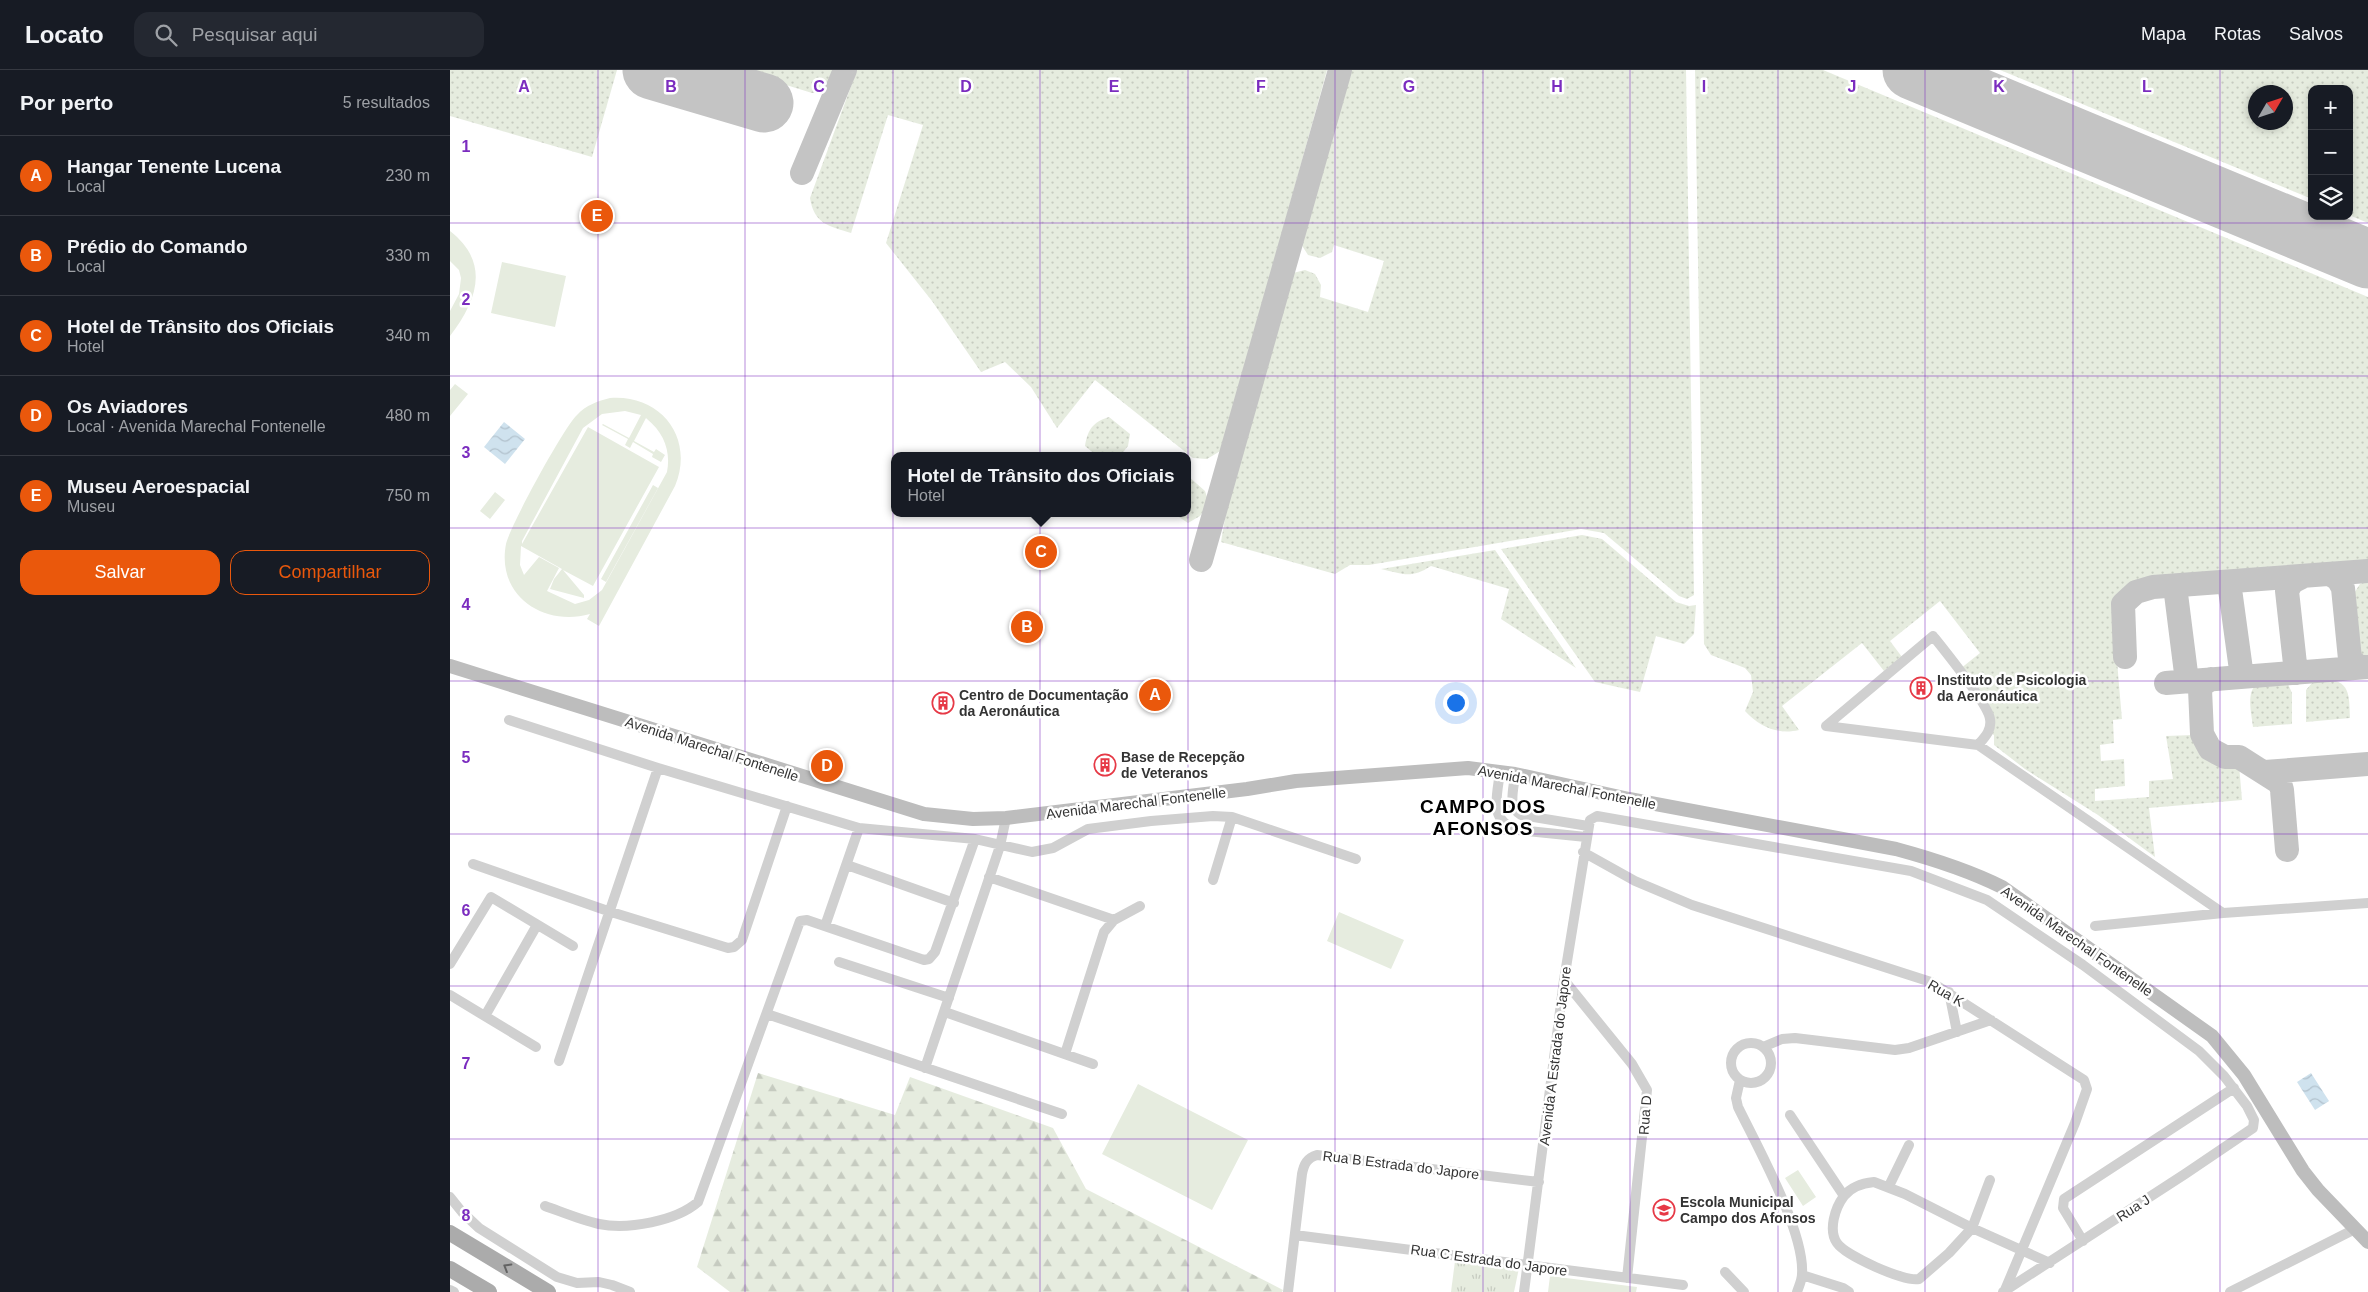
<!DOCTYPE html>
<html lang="pt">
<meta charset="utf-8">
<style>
:root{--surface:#171b24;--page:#242831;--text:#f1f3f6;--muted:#9ea1a6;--line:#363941;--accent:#ea580c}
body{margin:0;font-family:Helvetica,sans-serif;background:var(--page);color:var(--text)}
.controls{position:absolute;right:15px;top:15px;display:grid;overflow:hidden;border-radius:10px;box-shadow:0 2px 8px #0003}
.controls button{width:45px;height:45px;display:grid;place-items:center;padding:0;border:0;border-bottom:1px solid var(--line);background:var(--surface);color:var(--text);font:25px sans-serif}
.compass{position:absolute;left:1798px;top:15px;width:45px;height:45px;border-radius:50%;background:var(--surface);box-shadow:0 2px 8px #0003;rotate:51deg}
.you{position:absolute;left:1005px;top:632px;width:18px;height:18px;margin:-12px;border:4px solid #fff;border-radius:50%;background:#1a73e8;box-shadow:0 0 0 8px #1a73e833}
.badge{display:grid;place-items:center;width:32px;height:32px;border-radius:50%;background:var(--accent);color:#fff;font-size:16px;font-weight:700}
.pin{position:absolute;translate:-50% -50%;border:2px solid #fff;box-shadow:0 1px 5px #0006}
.popup{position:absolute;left:441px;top:382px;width:300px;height:65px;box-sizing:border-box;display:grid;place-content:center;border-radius:10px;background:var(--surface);filter:drop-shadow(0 1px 4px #0005);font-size:16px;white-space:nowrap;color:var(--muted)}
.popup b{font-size:19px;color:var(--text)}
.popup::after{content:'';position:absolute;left:50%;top:100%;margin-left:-10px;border:10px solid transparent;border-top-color:var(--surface)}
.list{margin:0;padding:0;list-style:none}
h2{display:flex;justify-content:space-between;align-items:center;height:65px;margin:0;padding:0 20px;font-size:21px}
h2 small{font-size:16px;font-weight:400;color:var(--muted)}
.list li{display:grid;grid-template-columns:32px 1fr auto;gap:15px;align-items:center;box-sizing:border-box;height:80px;padding:0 20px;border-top:1px solid var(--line)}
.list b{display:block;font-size:19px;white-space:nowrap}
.list p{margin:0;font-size:16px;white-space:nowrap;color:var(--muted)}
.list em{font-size:16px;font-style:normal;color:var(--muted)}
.actions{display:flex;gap:10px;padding:15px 20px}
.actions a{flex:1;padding:11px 0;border:1px solid var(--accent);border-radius:15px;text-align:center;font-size:18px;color:var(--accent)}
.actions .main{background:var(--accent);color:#fff}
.icon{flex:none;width:28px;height:28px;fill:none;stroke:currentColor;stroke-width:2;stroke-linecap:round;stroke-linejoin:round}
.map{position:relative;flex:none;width:1918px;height:1222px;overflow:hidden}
header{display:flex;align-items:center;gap:30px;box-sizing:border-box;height:70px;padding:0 25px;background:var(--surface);border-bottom:1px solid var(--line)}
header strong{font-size:24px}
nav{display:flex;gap:28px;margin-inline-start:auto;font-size:18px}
.search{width:350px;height:45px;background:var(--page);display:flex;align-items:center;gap:12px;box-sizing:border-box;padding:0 18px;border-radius:15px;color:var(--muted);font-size:19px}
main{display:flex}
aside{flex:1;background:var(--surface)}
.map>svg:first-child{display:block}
.grass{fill:url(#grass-dots);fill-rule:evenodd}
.forest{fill:url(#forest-firs)}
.park{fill:url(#park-tufts)}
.pitch{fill:#e6ecdf;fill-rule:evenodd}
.water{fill:url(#water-waves)}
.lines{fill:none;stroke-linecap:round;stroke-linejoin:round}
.taxiway{stroke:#c4c4c4;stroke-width:24}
.runway{stroke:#c4c4c4;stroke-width:59}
.minor{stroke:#d0d0d0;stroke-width:10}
.secondary{stroke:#bdbdbd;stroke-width:14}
.primary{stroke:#ababab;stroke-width:16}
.oneway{stroke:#636363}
.grid{fill:none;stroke:#7b2cbf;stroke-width:1;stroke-opacity:0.55}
.labels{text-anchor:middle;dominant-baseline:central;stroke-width:5;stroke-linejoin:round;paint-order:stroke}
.poi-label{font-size:14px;font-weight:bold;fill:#333;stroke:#fff;text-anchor:start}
.street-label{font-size:14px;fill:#333;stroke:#fff}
.district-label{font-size:19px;font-weight:bold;letter-spacing:1px;fill:#000;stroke:#fff}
.grid-label{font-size:16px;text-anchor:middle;font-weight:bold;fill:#7b2cbf;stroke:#fff;stroke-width:5;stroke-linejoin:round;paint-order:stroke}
</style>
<header>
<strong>Locato</strong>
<div class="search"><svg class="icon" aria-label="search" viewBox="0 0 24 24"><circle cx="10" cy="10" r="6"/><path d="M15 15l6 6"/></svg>Pesquisar aqui</div>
<nav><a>Mapa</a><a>Rotas</a><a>Salvos</a></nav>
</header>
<main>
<aside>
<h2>Por perto<small>5 resultados</small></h2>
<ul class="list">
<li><span class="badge">A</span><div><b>Hangar Tenente Lucena</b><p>Local</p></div><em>230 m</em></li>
<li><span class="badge">B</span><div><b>Prédio do Comando</b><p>Local</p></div><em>330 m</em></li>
<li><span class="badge">C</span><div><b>Hotel de Trânsito dos Oficiais</b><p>Hotel</p></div><em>340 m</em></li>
<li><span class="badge">D</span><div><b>Os Aviadores</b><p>Local · Avenida Marechal Fontenelle</p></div><em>480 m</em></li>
<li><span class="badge">E</span><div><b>Museu Aeroespacial</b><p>Museu</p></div><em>750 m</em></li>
</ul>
<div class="actions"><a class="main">Salvar</a><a>Compartilhar</a></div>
</aside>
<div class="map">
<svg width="1918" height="1222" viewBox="0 0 1918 1222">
<defs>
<pattern id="grass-dots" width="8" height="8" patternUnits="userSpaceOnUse" patternTransform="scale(1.25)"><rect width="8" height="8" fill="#e6ecdf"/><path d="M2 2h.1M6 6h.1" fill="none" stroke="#c6cbc0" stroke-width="1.8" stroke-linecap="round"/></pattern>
<pattern id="forest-firs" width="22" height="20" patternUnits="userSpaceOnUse" patternTransform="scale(1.25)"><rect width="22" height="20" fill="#e6ecdf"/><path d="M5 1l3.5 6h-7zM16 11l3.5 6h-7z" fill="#c6cbc0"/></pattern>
<pattern id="park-tufts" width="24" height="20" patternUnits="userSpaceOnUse" patternTransform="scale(1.25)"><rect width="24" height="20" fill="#e6ecdf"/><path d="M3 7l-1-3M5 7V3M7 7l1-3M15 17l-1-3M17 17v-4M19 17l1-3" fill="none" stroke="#c6cbc0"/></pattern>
<pattern id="water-waves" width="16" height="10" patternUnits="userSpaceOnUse" patternTransform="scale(1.25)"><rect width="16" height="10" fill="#cfe2ee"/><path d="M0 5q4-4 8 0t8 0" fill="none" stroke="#b2c2cd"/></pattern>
</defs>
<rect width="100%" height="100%" fill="#fff"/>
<path class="grass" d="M0,0H167L142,87L0,46Z
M288,0H387C381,15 379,21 362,23Z
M407,0H877L772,380L757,389L743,388L645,310L607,358L581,317L555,292L531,302L482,231L436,173L473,55L438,45L401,163C379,156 364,154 360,128Z
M901,0H1236L1244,525L1237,529L1229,526L1154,463L1131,459L919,495H900L885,504L771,472L780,419L843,203L855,200L865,204L871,215L870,227L918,242L934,191L884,175L882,182L870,188L858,185L851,174Z
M1245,0H1373L1918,227V494L1693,513C1683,516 1673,521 1669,531C1662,555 1670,622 1672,649L1663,650L1664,673L1650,675L1651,691L1674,689L1675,716L1645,719V731L1699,727V711L1723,709L1716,666L1743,665C1755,688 1762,698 1789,695L1792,730L1699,738L1705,787L1648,745L1575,699L1544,675V665L1542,664L1544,648L1510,599L1530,583L1490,531L1440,571L1452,587L1434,601L1412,573L1332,636L1349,660C1328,665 1310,657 1295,641L1303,622L1301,605L1295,598L1261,585L1254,574Z
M1550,0H1918V153L1899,145V19H1862V129ZM1806,22H1836V52H1806Z
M659,347L680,364L678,376L670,386H647L635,376C638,359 643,352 659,347Z
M738,406L755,421L759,433L750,446L738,453L723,443H737Z
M1132,465L1152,469L1226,532L1239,536L1246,535L1244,564L1234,574L1206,566L1190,622L1145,612L1051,479Z
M1045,480L1126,598L1051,549L1059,519L981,496C961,509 953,504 931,499Z
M1918,511V591L1907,582L1901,528L1910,514Z
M1873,609C1901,610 1899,625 1900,648L1856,652V620L1862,613Z
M1832,612L1838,614L1842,623V654L1803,657C1802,646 1795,620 1808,614C1814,611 1825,612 1832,612Z"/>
<path class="forest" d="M308,1003L445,1045L460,1007L603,1058L636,1119L833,1220L832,1222H280L247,1197Z"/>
<path class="park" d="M1005,1191L1069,1198L1064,1222H1001Z"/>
<path class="pitch" d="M0,161C41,193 27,231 0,266V241L9,224L11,208L9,200L0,191Z
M52,192L116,206L105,257L41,243Z
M5,314L18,324L0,346V320Z
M160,328C211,324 245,368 225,416L149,556L137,549L140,544C94,557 46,526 56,474C60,456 114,357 127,345C136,335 148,331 160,328ZM175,341L191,345L179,368L153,354L152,355L178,369L175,375L180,378L183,372L203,384L202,387L211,392L215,385L206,379L204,382L184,371L196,348L197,349C214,363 221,381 217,402L152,520L139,530L125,534L97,521L109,498L89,487L74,505L70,495L71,476L112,499L104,509L100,519L134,528V525L113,500L143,516L209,397L138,357L72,474V471L133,358L152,344Z
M203,415L208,418L156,512L151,509Z
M45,422L55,430L40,449L30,441Z
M889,842L954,870L941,899L877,871Z
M688,1014L798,1070L762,1140L652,1084Z
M1348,1100L1366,1127L1353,1136L1335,1108Z
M1100,1206L1187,1217L1186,1222H1098Z"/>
<path class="water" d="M54,352L75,369L55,394L34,377Z
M1861,1003L1879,1031L1865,1040L1847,1012Z"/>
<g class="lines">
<path class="taxiway" d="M352,103L395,0
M751,490L890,0
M1880,504L1888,509L1893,518L1900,589L1908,596L1914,597
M1779,512L1792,607
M1725,516L1737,611
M1675,587L1673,534L1686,522L1703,517L1918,501
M1846,603L1837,521L1842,512L1852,507
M1761,609L1753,614L1750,619L1752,664L1760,679L1775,687H1789L1830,713L1832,720L1837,780
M1716,613L1918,597
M1815,702L1918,694"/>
<path class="runway" d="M202,0L314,33
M1462,0L1918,189"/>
<path class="minor" d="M59,650L208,698L409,758L525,769L582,782L603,778L638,759L701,751L763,746L782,747L906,789
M1376,656L1528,675L1773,843
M1376,656L1483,566C1495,581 1538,634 1540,649C1542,660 1535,667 1528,675
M1050,702C1047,727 1038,751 1068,760L1136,767
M1065,704C1064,719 1057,737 1071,745L1138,756
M1133,782L1185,811L1242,835L1481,912L1634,1010L1637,1019L1625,1053L1555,1220
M23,794L158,841L278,878L284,877L292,870L337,736
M397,795L504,833
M539,807L664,850
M763,810L782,747
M375,856L409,758
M1645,856L1773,843L1918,833
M389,892L499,928
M0,894L41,827L123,876
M1114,910L1182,994L1197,1020L1177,1208
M1499,922L1507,962
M0,925L86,977
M495,942L643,994
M317,944L612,1044
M35,946L87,855
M1281 993a20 20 0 1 1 40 0a20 20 0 1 1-40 0Z
M1313,977L1332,969L1345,968L1445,980L1459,978L1541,950
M615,984L654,862L664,850L690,836
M109,991L208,698
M475,998L550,776L556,748
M1290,1010L1286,1028L1288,1037C1307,1076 1355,1162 1352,1204C1352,1210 1349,1216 1347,1222
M1340,1045L1394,1126
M1540,1110L1522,1158L1600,1193
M1424,1112L1455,1124L1522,1158L1499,1183L1469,1209C1454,1212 1396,1186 1387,1173C1378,1160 1385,1138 1394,1126C1401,1117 1414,1113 1424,1112Z
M1439,1116L1459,1075
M0,1127L12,1142L29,1158L107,1207L127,1213L149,1212L162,1215L180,1222
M95,1136C112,1142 131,1150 149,1154C178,1160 226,1151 248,1132L350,851L357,850L474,890L479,889L485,882L525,769
M845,1165L1233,1215
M1633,1171L1613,1138L1614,1129L1784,1018
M1275,1202L1294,1222
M1352,1205L1393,1218L1399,1222
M0,1220L4,1222
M838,1222L852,1104C854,1094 857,1088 867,1085L1089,1112
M1074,1222L1114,910L1140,750L1147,746L1461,801L1537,830L1633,895L1749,981L1774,1006L1797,1036L1804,1050L1803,1058L1735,1104L1553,1222
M1780,1222L1905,1159"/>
<path class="secondary" d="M0,596L474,744L523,749L556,748L797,719L846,711L1018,698L1065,704L1179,729L1446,779C1483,789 1518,800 1552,817L1762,966L1794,1005L1853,1101L1868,1120L1918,1172"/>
<path class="primary" d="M0,1163L98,1222
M0,1199L39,1222"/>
</g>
<defs><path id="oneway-chevron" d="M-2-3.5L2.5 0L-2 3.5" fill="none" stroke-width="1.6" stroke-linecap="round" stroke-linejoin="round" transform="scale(1.25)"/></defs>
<use class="oneway" href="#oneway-chevron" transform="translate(57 1197) rotate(-149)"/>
<path class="grid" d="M148,0V1222M295,0V1222M443,0V1222M590,0V1222M738,0V1222M885,0V1222M1033,0V1222M1180,0V1222M1328,0V1222M1475,0V1222M1623,0V1222M1770,0V1222M0,153H1918M0,306H1918M0,458H1918M0,611H1918M0,764H1918M0,916H1918M0,1069H1918"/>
<defs>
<g id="building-ring" transform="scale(1.125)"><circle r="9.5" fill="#fff" stroke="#e63946" stroke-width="1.5"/><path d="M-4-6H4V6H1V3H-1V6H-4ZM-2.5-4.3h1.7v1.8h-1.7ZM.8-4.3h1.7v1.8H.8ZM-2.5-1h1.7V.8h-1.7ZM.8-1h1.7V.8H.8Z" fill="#e63946"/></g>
<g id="school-ring" transform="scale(1.125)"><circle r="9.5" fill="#fff" stroke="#e63946" stroke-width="1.5"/><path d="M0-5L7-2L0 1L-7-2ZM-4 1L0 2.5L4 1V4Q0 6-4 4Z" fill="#e63946"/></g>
</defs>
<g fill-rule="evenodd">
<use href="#building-ring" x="1471" y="618"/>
<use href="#building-ring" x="493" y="633"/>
<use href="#building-ring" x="655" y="695"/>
<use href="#school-ring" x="1214" y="1140"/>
</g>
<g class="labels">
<g class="poi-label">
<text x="1487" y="610">Instituto de Psicologia<tspan x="1487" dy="16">da Aeronáutica</tspan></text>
<text x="509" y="625">Centro de Documentação<tspan x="509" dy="16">da Aeronáutica</tspan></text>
<text x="671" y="687">Base de Recepção<tspan x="671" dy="16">de Veteranos</tspan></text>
<text x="1230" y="1132">Escola Municipal<tspan x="1230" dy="16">Campo dos Afonsos</tspan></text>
</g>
<g class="street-label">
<text transform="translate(262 679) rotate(18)">Avenida Marechal Fontenelle</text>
<text transform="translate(1117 717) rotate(11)">Avenida Marechal Fontenelle</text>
<text transform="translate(686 733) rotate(-7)">Avenida Marechal Fontenelle</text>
<text transform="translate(1627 871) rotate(35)">Avenida Marechal Fontenelle</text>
<text transform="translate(1496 923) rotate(30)">Rua K</text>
<text transform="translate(1105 986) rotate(-83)">Avenida A Estrada do Japore</text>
<text transform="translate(1195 1045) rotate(-86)">Rua D</text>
<text transform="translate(951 1095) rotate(7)">Rua B Estrada do Japore</text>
<text transform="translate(1683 1138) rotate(-33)">Rua J</text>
<text transform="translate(1039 1190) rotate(8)">Rua C Estrada do Japore</text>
</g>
<g class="district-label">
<text x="1033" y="736">CAMPO DOS<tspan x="1033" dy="22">AFONSOS</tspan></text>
</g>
</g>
<g class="grid-label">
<text x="74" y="22">A</text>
<text x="221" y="22">B</text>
<text x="369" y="22">C</text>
<text x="516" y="22">D</text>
<text x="664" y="22">E</text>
<text x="811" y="22">F</text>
<text x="959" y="22">G</text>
<text x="1107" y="22">H</text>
<text x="1254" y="22">I</text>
<text x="1402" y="22">J</text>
<text x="1549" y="22">K</text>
<text x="1697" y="22">L</text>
<text x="16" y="82">1</text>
<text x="16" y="235">2</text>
<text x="16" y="388">3</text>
<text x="16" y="540">4</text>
<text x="16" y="693">5</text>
<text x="16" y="846">6</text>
<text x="16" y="999">7</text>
<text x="16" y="1151">8</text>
</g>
</svg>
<div class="controls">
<button>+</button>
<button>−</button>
<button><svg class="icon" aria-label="layers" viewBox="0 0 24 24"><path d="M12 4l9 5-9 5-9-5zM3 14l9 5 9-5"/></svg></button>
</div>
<svg class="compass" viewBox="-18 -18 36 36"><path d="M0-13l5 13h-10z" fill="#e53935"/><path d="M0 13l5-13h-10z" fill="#9ea1a6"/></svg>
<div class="you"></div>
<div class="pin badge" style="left:705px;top:625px">A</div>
<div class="pin badge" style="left:577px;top:557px">B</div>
<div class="pin badge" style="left:591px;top:482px">C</div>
<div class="popup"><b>Hotel de Trânsito dos Oficiais</b>Hotel</div>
<div class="pin badge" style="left:377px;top:696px">D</div>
<div class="pin badge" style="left:147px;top:146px">E</div>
</div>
</main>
